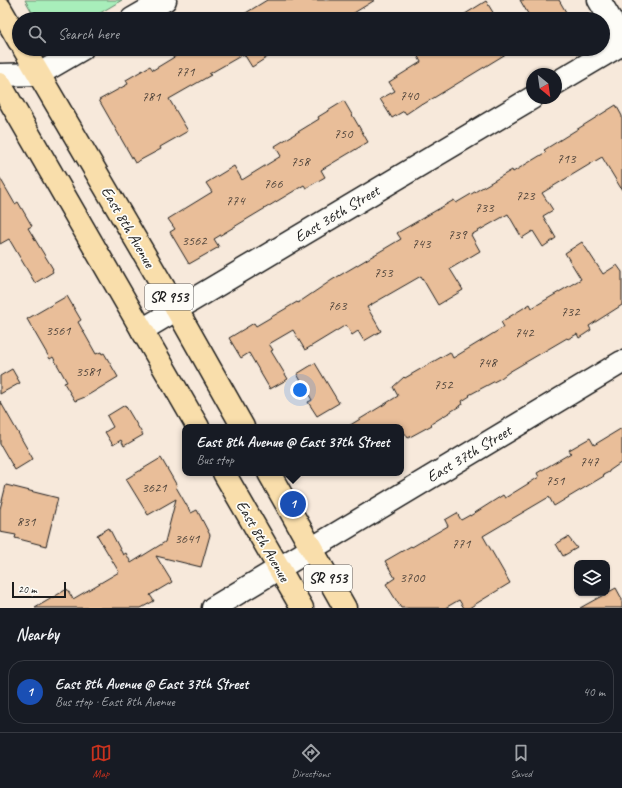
<!DOCTYPE html>
<meta charset="utf-8">
<style>
:root{--surface:#171b24;--page:#20242c;--text:#f1f3f6;--muted:#9ea1a6;--line:#363941;--accent:#c8321e}
body{margin:0;font-family:Caveat,sans-serif;background:var(--page);color:var(--text)}
.controls{position:absolute;right:12px;bottom:12px;display:grid;overflow:hidden;border-radius:8px;box-shadow:0 1px 3px #0004}
.controls button{width:36px;height:36px;display:grid;place-items:center;padding:0;border:0;border-bottom:1px solid var(--line);background:var(--surface);color:var(--text);font:20px sans-serif}
.compass{position:absolute;left:526px;top:68px;width:36px;height:36px;border-radius:50%;background:var(--surface);box-shadow:0 1px 3px #0004;rotate:151deg}
.scale{position:absolute;left:12px;bottom:10px;width:54px;box-sizing:border-box;padding-left:4px;border:2px solid #1c1c1c;border-top:0;font-size:11px;line-height:14px;white-space:nowrap;color:#1c1c1c;-webkit-text-stroke:3px #fdfcf7;paint-order:stroke}
.you{position:absolute;left:300px;top:390px;width:14px;height:14px;margin:-10px;border:3px solid #fff;border-radius:50%;background:#1a73e8;box-shadow:0 0 0 6px #1a73e833}
.badge{display:grid;place-items:center;width:26px;height:26px;border-radius:50%;background:var(--accent);color:#fff;font-size:13px;font-weight:700}
.pin{position:absolute;translate:-50% -50%;border:2px solid #fff;box-shadow:0 1px 4px #0006}
.popup{position:absolute;left:182px;top:424px;width:222px;height:52px;box-sizing:border-box;display:grid;place-content:center;border-radius:8px;background:var(--surface);filter:drop-shadow(0 1px 3px #0005);font-size:13px;white-space:nowrap;color:var(--muted)}
.popup b{font-size:15px;color:var(--text)}
.popup::after{content:'';position:absolute;left:50%;top:100%;margin-left:-8px;border:8px solid transparent;border-top-color:var(--surface)}
.list{margin:0;padding:0;list-style:none}
h2{display:flex;justify-content:space-between;align-items:center;height:52px;margin:0;padding:0 16px;font-size:17px}
h2 small{font-size:13px;font-weight:400;color:var(--muted)}
.list li{display:grid;grid-template-columns:26px 1fr auto;gap:12px;align-items:center;box-sizing:border-box;height:64px;margin:0 8px 8px;padding:0 8px;border:1px solid var(--line);border-radius:16px}
.list b{display:block;font-size:15px;white-space:nowrap}
.list p{margin:0;font-size:13px;white-space:nowrap;color:var(--muted)}
.list em{font-size:13px;font-style:normal;color:var(--muted)}
.icon{flex:none;width:22px;height:22px;fill:none;stroke:currentColor;stroke-width:2;stroke-linecap:round;stroke-linejoin:round}
.map{position:relative;flex:none;width:622px;height:608px;overflow:hidden}
.search{position:absolute;background:var(--surface);box-shadow:0 1px 3px #0004;left:12px;right:12px;top:12px;height:44px;display:flex;align-items:center;gap:10px;box-sizing:border-box;padding:0 14px;border-radius:22px;color:var(--muted);font-size:15px}
.sheet{height:124px;background:var(--surface)}
nav{display:flex;justify-content:space-around;align-items:center;box-sizing:border-box;height:56px;border-top:1px solid var(--line);background:var(--surface);font-size:11px;color:var(--muted)}
nav a{display:grid;justify-items:center;gap:2px}
nav .on{color:var(--accent)}
.map>svg:first-child{display:block}
.green{fill:#a8eeba;stroke:#62856b}
.building{fill:#e9be99;stroke:#1c1c1c}
.lines{fill:none;stroke-linecap:round;stroke-linejoin:round}
.minor-casing{stroke:#1c1c1c;stroke-width:25}
.major-casing{stroke:#1c1c1c;stroke-width:25}
.minor{stroke:#fdfcf7;stroke-width:22}
.major{stroke:#f9deab;stroke-width:22}
.labels{text-anchor:middle;dominant-baseline:central;stroke-width:3.5;stroke-linejoin:round;paint-order:stroke}
.number-label{font-size:14px;fill:#4f443b}
.shield{fill:#fdfcf7;stroke:#605f5e;stroke-width:1}
.shield-label{font-size:15px;font-weight:bold;fill:#1c1c1c}
.street-label{font-size:16px;fill:#1c1c1c;stroke:#fdfcf7}
</style>
<div class="map">
<svg width="622" height="608" viewBox="0 0 622 608">
<rect width="100%" height="100%" fill="#f7e9db"/>
<filter id="ink" filterUnits="userSpaceOnUse"><feTurbulence type="fractalNoise" baseFrequency=".025" numOctaves="2"/><feDisplacementMap in="SourceGraphic" scale="8" xChannelSelector="R" yChannelSelector="G"/><feConvolveMatrix kernelMatrix="1 2 1 2 8 2 1 2 1" color-interpolation-filters="sRGB"/></filter>
<g filter="url(#ink)">
<path class="green" d="M25,0H122L90,19H36Z"/>
<path class="building" d="M267,0H375L344,19H236Z
M520,0H559L570,19H531Z
M486,1L497,19H457Z
M172,49H280L252,67L244,54L209,74L211,75L169,99L188,131L160,147L161,149L135,163L99,100L128,84L126,80L150,66L153,70L176,56Z
M414,49H514L422,105L421,104L406,114L404,111L392,118L380,99L395,91L389,82L421,62Z
M344,101L368,142L321,170L325,177L306,188L304,185L214,239L219,247L189,264L170,232L175,229L168,219L212,192L206,183L234,166L242,180L281,156L275,146L319,119L318,117Z
M616,105L622,116V190L602,157L542,193L553,210L543,216L556,238L543,247L533,231L522,238L508,214L471,235L480,251L450,269L463,290L438,305L421,276L367,307L381,331L364,341L358,331L352,335L346,325L305,350L293,330L269,344L273,350L271,351L288,379L270,389L249,353L241,358L229,338L254,323L256,326L297,302L298,303L332,280L401,239L397,233L454,200L456,203L512,170L513,172L546,152L544,150Z
M0,178L15,204L18,202L32,226L28,228L53,269L52,270L53,272L35,283L9,239L0,244Z
M582,242L603,274L617,265L622,272V305L589,326L591,330L579,338L577,334L568,339L567,338L509,372L501,378L469,395L470,396L462,401L463,404L431,424L432,425L408,438L401,427H347L398,396L393,387L404,377L405,378L450,352L453,358L504,327L501,322L530,304L532,308L581,279L565,253Z
M67,296L81,320L78,322L96,354L101,352L102,354L104,353L118,377L85,397L75,401L64,383L67,382L53,357L50,359L27,319Z
M315,363L339,403L317,416L308,402L312,400L297,374Z
M12,369L20,383L0,394V376Z
M0,401L33,459L15,470L0,444Z
M125,405L143,435L124,446L121,440L113,445L105,432L113,427L107,416Z
M622,428V462L609,471V472L603,475L604,476L554,506L549,497L483,536L510,583L469,608H464L459,600L445,608H401L386,584L395,578L385,561L411,546L412,547L448,526L445,520L457,513L461,520L470,515V516L503,495L505,498L539,477L537,473L571,453L569,450L590,438L594,445Z
M161,458L176,484L177,486L176,487L191,513L197,510L210,535L201,567L156,556L172,582L150,595L154,601L141,608H35L67,589L73,599L119,572L97,535L109,528L123,555L126,553L131,563L165,542L176,499L148,515L126,479Z
M6,485L58,498L46,546L15,538L16,535L0,532V509Z
M568,537L577,548L563,556L556,544Z
M616,588L622,599V608H580Z"/>
<g class="lines">
<g class="minor-casing">
<path id="minor" d="M599,0L622,39
M132,19L165,0
M0,75L39,74L82,49
M556,83L622,44
M142,330L532,98
M213,608L622,362"/>
</g>
<g class="major-casing">
<path id="major" d="M0,8L19,41
M24,49L177,310L243,427
M0,84L198,427
M224,473L302,608
M269,473L345,608"/>
</g>
<use href="#minor" class="minor"/>
<use href="#major" class="major"/>
</g>
</g>
<g class="labels">
<g class="number-label">
<text x="185" y="71">771</text>
<text x="409" y="95">740</text>
<text x="151" y="96">781</text>
<text x="343" y="133">750</text>
<text x="566" y="158">713</text>
<text x="300" y="161">758</text>
<text x="273" y="183">766</text>
<text x="525" y="195">723</text>
<text x="235" y="200">774</text>
<text x="484" y="207">733</text>
<text x="457" y="234">739</text>
<text x="194" y="240">3562</text>
<text x="421" y="243">743</text>
<text x="383" y="272">753</text>
<text x="337" y="305">763</text>
<text x="570" y="311">732</text>
<text x="58" y="330">3561</text>
<text x="524" y="332">742</text>
<text x="487" y="362">748</text>
<text x="88" y="371">3581</text>
<text x="443" y="384">752</text>
<text x="589" y="461">747</text>
<text x="555" y="480">751</text>
<text x="154" y="487">3621</text>
<text x="26" y="521">831</text>
<text x="187" y="538">3641</text>
<text x="461" y="543">771</text>
<text x="412" y="577">3700</text>
</g>
<g class="shield">
<rect x="145" y="284" width="48" height="26" rx="3"/>
<rect x="304" y="565" width="48" height="26" rx="3"/>
</g>
<g class="shield-label">
<text x="169" y="297">SR 953</text>
<text x="328" y="578">SR 953</text>
</g>
<g class="street-label">
<text transform="translate(337 214) rotate(-31)">East 36th Street</text>
<text transform="translate(128 227) rotate(60)">East 8th Avenue</text>
<text transform="translate(469 454) rotate(-31)">East 37th Street</text>
<text transform="translate(263 541) rotate(60)">East 8th Avenue</text>
</g>
</g>
</svg>
<div class="controls">
<button><svg class="icon" aria-label="layers" viewBox="0 0 24 24"><path d="M12 4l9 5-9 5-9-5zM3 14l9 5 9-5"/></svg></button>
</div>
<svg class="compass" viewBox="-18 -18 36 36"><path d="M0-13l5 13h-10z" fill="#e53935"/><path d="M0 13l5-13h-10z" fill="#9ea1a6"/></svg>
<div class="scale">20 m</div>
<div class="you"></div>
<div class="pin badge" style="left:293px;top:504px;background:#1a4fb4">1</div>
<div class="popup"><b>East 8th Avenue @ East 37th Street</b>Bus stop</div>
<div class="search"><svg class="icon" aria-label="search" viewBox="0 0 24 24"><circle cx="10" cy="10" r="6"/><path d="M15 15l6 6"/></svg>Search here</div>
</div>
<section class="sheet">
<h2>Nearby<small></small></h2>
<ul class="list">
<li><span class="badge" style="background:#1a4fb4">1</span><div><b>East 8th Avenue @ East 37th Street</b><p>Bus stop · East 8th Avenue</p></div><em>40 m</em></li>
</ul>
</section>
<nav>
<a class="on"><svg class="icon" aria-label="map" viewBox="0 0 24 24"><path d="M3 6l6-2 6 2 6-2v14l-6 2-6-2-6 2zM9 4v14M15 6v14"/></svg>Map</a>
<a><svg class="icon" aria-label="directions" viewBox="0 0 24 24"><path d="M12 3l9 9-9 9-9-9zM9 14v-3h6M13 9l2 2-2 2"/></svg>Directions</a>
<a><svg class="icon" aria-label="saved" viewBox="0 0 24 24"><path d="M7 4h10v16l-5-4-5 4z"/></svg>Saved</a>
</nav>
